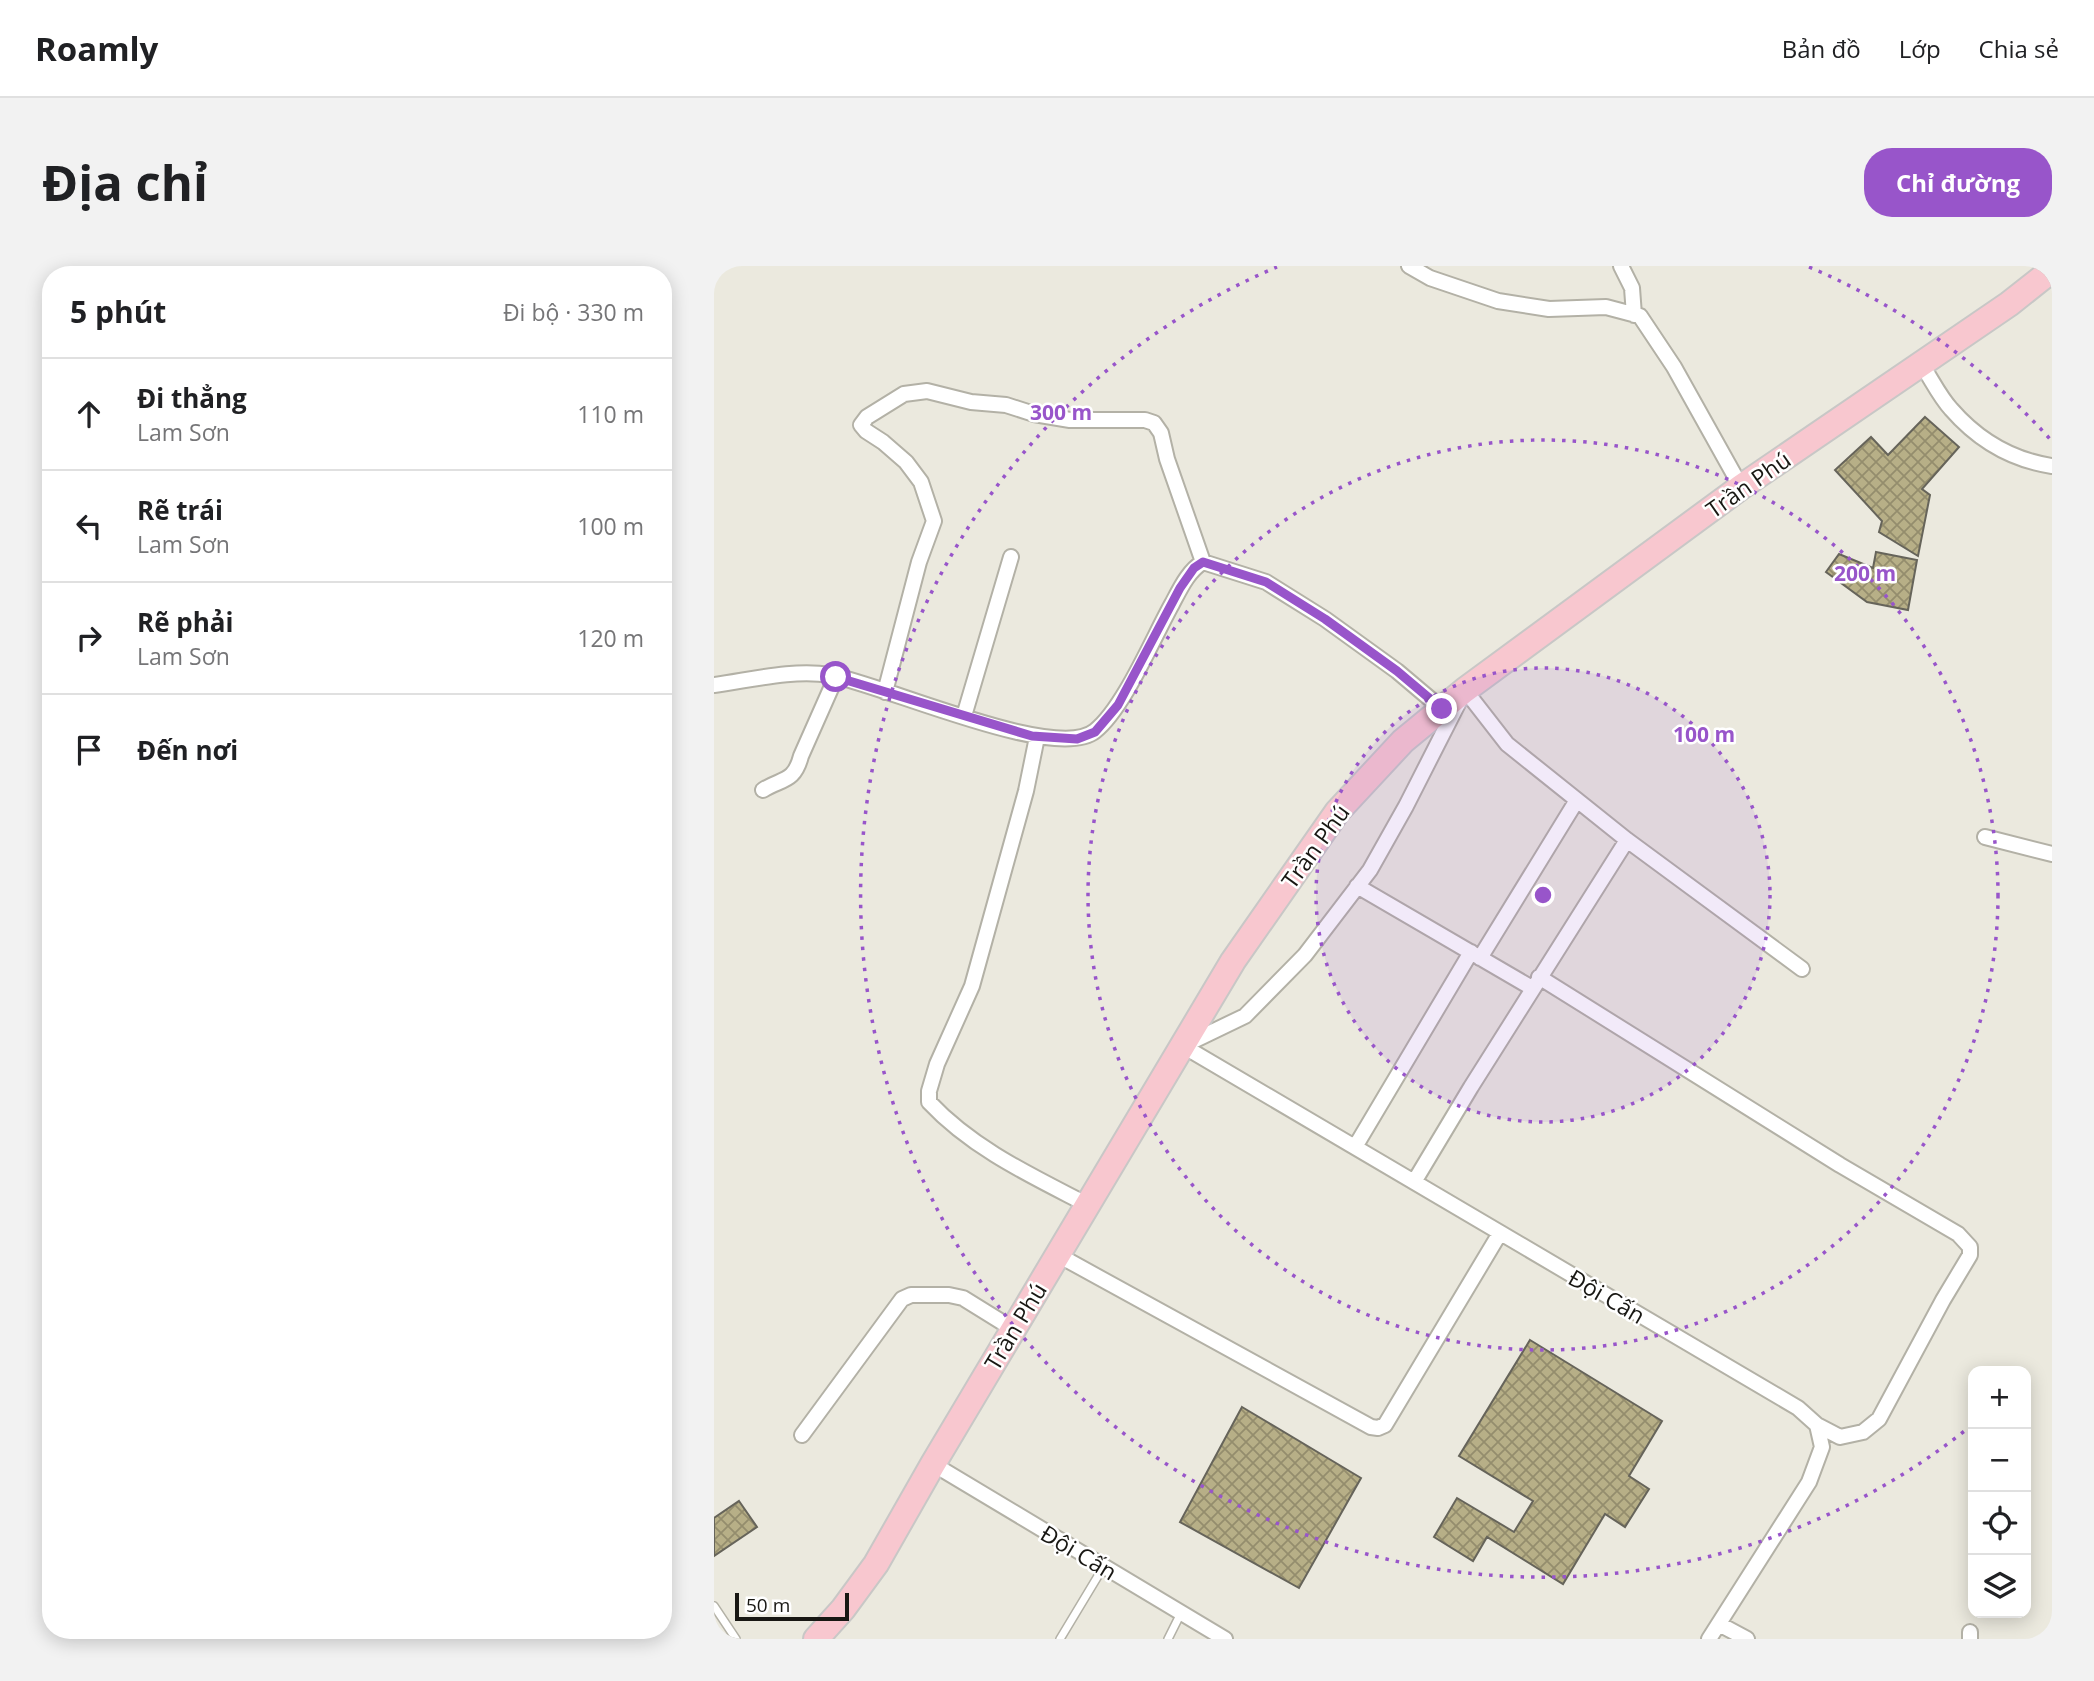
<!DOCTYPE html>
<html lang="vi">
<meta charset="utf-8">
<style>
:root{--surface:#fff;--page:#f2f2f2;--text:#202124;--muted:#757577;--line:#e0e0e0;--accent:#9855ca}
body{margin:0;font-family:"Open Sans",sans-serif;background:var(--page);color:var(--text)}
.controls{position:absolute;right:21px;bottom:21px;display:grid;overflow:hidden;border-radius:14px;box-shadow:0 4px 18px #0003}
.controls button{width:63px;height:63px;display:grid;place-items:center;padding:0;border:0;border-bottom:2px solid var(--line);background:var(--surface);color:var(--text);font:35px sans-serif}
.scale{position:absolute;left:21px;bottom:18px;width:114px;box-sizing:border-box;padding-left:7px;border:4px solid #181713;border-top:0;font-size:19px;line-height:24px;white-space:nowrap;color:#181713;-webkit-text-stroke:5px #fff;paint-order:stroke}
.stop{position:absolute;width:21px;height:21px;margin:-16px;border:5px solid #9855ca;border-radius:50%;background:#fff}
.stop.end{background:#9855ca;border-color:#fff;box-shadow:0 2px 7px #0008}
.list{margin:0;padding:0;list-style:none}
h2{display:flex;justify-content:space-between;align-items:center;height:91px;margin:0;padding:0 28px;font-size:30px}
h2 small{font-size:23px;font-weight:400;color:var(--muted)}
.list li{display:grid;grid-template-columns:46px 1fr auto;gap:21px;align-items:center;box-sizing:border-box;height:112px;padding:0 28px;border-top:2px solid var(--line)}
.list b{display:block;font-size:26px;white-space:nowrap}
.list p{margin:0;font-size:23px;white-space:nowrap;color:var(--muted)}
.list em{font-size:23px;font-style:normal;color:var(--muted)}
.icon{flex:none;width:38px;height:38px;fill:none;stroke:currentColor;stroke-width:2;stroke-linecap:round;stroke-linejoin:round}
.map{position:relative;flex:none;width:1338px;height:1373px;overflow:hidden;border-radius:28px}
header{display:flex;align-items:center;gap:42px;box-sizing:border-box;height:98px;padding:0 35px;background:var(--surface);border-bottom:2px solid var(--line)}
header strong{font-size:33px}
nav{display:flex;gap:38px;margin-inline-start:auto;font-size:24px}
.intro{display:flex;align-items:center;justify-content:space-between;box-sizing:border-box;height:168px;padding:0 42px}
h1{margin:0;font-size:49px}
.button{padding:18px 32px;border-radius:28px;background:var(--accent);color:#fff;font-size:24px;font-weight:700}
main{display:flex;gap:42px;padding:0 42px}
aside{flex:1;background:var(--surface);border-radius:28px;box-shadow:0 4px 18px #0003}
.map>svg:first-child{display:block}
.building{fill:url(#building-cross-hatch);stroke:#66645a;stroke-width:2}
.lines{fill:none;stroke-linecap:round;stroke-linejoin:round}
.service-casing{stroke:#b3b1a6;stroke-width:10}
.minor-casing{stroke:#b3b1a6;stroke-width:18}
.trunk-casing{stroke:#c8c7c6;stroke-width:28}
.service{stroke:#fff;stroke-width:7}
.minor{stroke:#fff;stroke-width:14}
.trunk{stroke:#f8c7cf;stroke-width:24}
.route{stroke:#9855ca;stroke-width:9}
.ring{fill:none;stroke:#9855ca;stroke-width:3.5;stroke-dasharray:3.5 7}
.labels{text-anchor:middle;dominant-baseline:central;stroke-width:5;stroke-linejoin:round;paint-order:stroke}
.street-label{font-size:23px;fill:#181713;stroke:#fff}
.centre{fill:#9855ca;stroke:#fff;stroke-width:3.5}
.ring-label{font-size:21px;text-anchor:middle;font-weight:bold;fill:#9855ca;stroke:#fff;stroke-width:5;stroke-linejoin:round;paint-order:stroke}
</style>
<header>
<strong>Roamly</strong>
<nav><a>Bản đồ</a><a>Lớp</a><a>Chia sẻ</a></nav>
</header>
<div class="intro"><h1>Địa chỉ</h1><a class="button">Chỉ đường</a></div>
<main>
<aside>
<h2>5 phút<small>Đi bộ · 330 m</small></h2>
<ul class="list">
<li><svg class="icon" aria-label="ahead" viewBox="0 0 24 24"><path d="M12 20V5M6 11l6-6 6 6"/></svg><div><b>Đi thẳng</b><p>Lam Sơn</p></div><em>110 m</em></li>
<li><svg class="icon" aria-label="left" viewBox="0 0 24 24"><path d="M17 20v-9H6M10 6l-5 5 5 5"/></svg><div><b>Rẽ trái</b><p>Lam Sơn</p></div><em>100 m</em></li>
<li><svg class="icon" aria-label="right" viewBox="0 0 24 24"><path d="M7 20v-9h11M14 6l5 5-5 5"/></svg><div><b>Rẽ phải</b><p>Lam Sơn</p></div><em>120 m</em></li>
<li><svg class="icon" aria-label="arrive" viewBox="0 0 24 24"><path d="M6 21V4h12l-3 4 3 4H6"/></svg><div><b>Đến nơi</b></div></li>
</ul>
</aside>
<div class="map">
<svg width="1338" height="1373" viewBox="0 0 1338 1373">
<defs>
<pattern id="building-cross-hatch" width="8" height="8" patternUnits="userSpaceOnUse" patternTransform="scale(1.75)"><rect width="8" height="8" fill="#b7af87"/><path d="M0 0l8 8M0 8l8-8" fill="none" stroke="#948d6d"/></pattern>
</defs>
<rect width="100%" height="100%" fill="#ebe9de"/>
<path class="building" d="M1211,151L1245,181L1208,223L1216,229L1204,290L1165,266L1168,255L1121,204L1157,171L1174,189Z
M1162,286L1203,294L1194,344L1153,336L1112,306L1125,288L1159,302Z
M816,1074L948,1155L915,1210L935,1223L911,1261L891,1248L849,1318L773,1271L759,1295L720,1271L743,1232L800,1266L819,1235L745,1190Z
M528,1141L647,1212L585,1322L466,1256Z
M25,1235L43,1261L0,1290V1252Z"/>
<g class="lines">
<g class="service-casing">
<path id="service" d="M0,1340L22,1373
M346,1373L390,1300
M454,1373L467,1347"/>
</g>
<g class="minor-casing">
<path id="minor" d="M695,0L716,12L784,35L835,43L892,41L926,50L960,101L1027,221
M907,0L918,22L920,49
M1207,98C1217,112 1225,130 1237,143C1264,174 1298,194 1338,200
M0,419C37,414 79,403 116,409C168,418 342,497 381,465C410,442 439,372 458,338C466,323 474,305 489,296L552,316L611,353L683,405L728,443
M171,426L205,296L220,255L207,216L192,196L169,176L152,165L147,159L153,151L190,128L213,125L257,136L292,139L320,148L356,154H431L440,157L447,167L453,193L489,296
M250,450L297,291
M323,471L312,525L258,720L223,798L215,825V836C259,883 318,910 374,939
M49,524C68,512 80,517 87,490L122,411
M1271,571L1338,588
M643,620L818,722
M766,692L863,534
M825,711L1126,899L1244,968L1256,981V989L1229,1034L1165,1153L1149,1166L1126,1171L1103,1159
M473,778L531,750L591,689L656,604L692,540L751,424L793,478L913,574L1088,703
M469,780L1084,1142L1103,1159L1108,1181L1095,1216L995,1373
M641,881L757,686
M700,916L757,821L913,574
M344,989L657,1161L664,1162L671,1159L786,967
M88,1169L188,1033L197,1029H235L249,1032L299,1063
M219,1198L511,1373
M1005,1358L1033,1373
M1256,1373V1366"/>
</g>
<g class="trunk-casing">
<path id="trunk" d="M102,1373L129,1343L162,1298L219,1198L519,695L623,546L689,475L751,424L1027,221L1295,38L1338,4"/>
</g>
<use href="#service" class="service"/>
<use href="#minor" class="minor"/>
<use href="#trunk" class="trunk"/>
</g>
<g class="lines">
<path class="route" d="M122,411L318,470L363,473L381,466L404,439L466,322L480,302L489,296L552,316L611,353L683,405L728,443"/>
</g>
<circle cx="829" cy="629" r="227" fill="#9855ca" fill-opacity=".12"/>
<g class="ring">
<circle cx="829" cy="629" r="227"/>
<circle cx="829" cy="629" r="455"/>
<path d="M1258 1159A682 682 0 1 1 563 1M1095 1A682 682 0 0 1 1336 173"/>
</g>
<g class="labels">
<g class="street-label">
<text transform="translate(1034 218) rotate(-35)">Trần Phú</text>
<text transform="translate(601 580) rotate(-54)">Trần Phú</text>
<text transform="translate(893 1030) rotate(30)">Đội Cấn</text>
<text transform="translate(301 1060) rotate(-59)">Trần Phú</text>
<text transform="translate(365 1286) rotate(31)">Đội Cấn</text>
</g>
</g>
<circle cx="829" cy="629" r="10" class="centre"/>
<g class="ring-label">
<text x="347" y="154">300 m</text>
<text x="1151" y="315">200 m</text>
<text x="990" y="476">100 m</text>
</g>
</svg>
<div class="controls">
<button>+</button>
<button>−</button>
<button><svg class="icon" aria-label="locate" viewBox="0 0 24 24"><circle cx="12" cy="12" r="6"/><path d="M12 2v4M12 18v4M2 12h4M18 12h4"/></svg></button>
<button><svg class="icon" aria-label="layers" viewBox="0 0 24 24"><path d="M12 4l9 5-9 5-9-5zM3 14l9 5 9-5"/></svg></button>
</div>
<div class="scale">50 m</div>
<div class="stop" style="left:122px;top:411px"></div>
<div class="stop end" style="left:728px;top:443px"></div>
</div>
</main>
